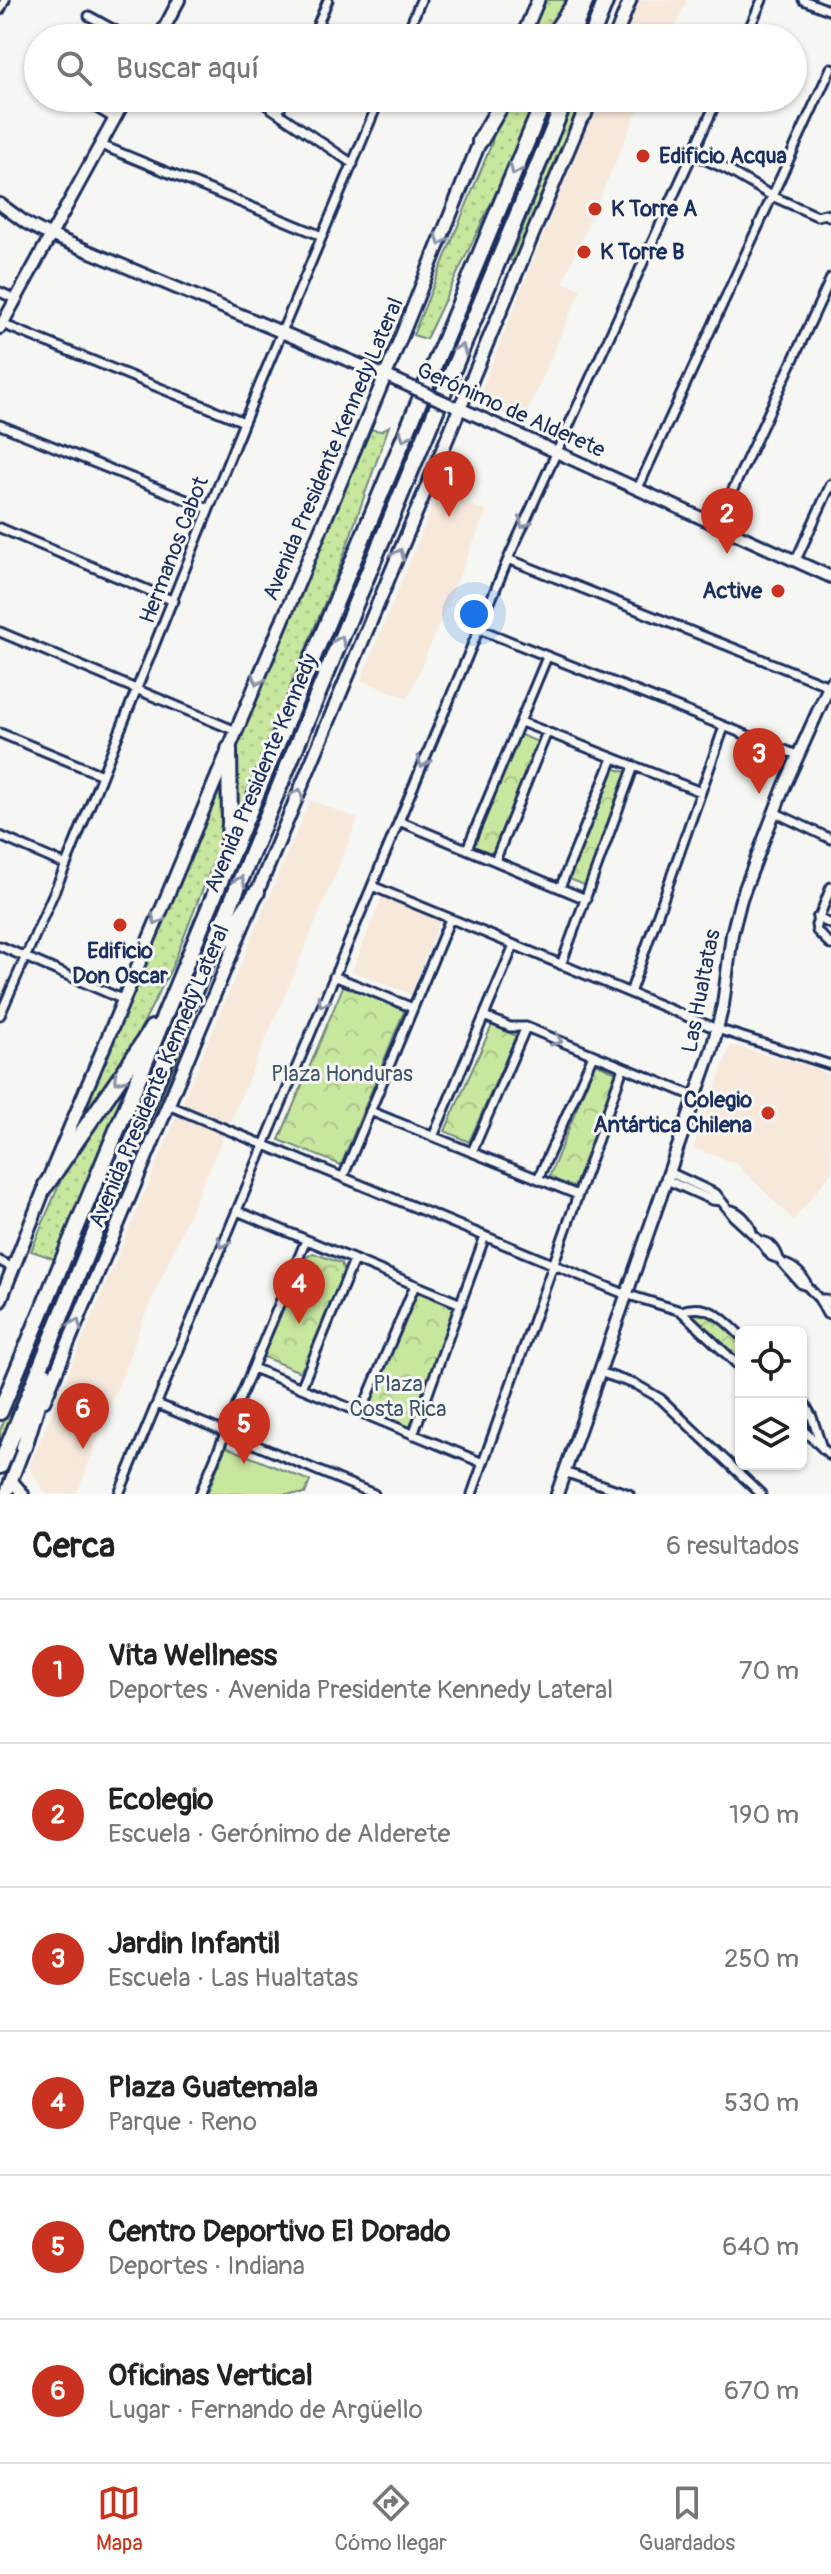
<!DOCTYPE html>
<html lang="es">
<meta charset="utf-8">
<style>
:root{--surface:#fff;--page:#f2f2f2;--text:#222;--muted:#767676;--line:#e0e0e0;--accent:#c8321e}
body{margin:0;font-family:Pangolin,sans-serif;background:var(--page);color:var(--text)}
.controls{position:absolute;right:24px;bottom:24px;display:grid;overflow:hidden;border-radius:12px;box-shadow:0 2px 6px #0004}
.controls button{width:72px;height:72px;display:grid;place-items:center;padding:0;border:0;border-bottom:2px solid var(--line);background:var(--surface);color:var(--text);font:40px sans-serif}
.you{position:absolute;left:474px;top:614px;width:28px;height:28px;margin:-20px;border:6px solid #fff;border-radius:50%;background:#1a73e8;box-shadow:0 0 0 12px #1a73e833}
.badge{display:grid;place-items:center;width:52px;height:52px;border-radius:50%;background:var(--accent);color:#fff;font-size:26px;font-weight:700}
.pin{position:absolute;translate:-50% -66px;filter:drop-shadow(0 2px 4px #0008)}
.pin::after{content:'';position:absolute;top:42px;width:28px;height:24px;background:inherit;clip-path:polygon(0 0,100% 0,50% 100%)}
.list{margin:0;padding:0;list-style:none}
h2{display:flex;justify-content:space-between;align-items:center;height:104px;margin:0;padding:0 32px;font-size:34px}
h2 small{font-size:26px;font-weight:400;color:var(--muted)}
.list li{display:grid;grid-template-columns:52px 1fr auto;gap:24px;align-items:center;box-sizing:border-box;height:144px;padding:0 32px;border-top:2px solid var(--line)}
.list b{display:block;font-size:30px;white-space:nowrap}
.list p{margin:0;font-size:26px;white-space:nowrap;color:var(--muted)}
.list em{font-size:26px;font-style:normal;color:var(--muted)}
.icon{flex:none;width:44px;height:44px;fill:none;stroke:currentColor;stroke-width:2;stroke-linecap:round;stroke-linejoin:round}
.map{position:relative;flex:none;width:831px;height:1494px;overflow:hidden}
.search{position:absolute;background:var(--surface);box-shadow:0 2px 6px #0004;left:24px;right:24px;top:24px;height:88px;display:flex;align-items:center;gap:20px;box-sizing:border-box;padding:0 28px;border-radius:44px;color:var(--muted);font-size:30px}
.sheet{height:968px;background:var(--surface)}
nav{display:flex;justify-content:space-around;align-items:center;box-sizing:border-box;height:112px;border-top:2px solid var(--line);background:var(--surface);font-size:22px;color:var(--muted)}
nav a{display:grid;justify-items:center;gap:4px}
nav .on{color:var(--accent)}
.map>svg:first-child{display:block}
.built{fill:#f6e8db}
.grass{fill:url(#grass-dots);stroke:#728a7e;stroke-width:2}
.park{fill:url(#park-crowns);stroke:#728a7e;stroke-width:2}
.pitch{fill:#c8e69e;stroke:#728a7e;stroke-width:2}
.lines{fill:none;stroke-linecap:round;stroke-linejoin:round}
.street-casing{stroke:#1b2f5e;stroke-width:13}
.secondary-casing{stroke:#1b2f5e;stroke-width:16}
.primary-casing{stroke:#1b2f5e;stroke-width:17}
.highway-casing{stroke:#1b2f5e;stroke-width:20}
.street{stroke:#f6f6f2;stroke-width:7}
.secondary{stroke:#f6f6f2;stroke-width:10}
.primary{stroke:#f6f6f2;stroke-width:11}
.highway{stroke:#f6f6f2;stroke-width:14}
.secondary-bridge-casing{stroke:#1b2f5e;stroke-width:16;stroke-linecap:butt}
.secondary-bridge{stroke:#f6f6f2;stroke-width:10}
.oneway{stroke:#8892a8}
.poi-dot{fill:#c8321e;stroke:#f6f6f2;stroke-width:3}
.labels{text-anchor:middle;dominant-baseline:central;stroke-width:6;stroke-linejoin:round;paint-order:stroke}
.poi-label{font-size:22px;font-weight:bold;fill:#1b2f5e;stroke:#f6f6f2;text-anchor:start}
.street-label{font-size:22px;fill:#1b2f5e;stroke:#f6f6f2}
.park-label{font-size:22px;fill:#3e546b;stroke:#f6f6f2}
</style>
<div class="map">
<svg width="831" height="1494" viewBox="0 0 831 1494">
<defs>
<pattern id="grass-dots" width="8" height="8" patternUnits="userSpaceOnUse" patternTransform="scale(2)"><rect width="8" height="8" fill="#c8e69e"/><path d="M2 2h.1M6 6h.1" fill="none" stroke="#abc68a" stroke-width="1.8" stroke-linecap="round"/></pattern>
<pattern id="park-crowns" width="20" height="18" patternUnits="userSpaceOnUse" patternTransform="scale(2)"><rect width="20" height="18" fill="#c8e69e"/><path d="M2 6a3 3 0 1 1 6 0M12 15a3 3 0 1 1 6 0" fill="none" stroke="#abc68a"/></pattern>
</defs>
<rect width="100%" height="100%" fill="#f6f6f2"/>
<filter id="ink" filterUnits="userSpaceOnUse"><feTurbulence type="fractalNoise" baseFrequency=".0125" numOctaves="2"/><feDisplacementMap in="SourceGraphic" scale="16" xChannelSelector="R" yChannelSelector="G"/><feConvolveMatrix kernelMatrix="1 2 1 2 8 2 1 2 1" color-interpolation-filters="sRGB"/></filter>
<g filter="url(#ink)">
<path class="built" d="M638,0H687L671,38H622Z
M598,98H643L563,282L581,289L523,422L477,401Z
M439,491L486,512L408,698L361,680Z
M310,800L358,819L292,979L145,1315L77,1494H46L29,1467Z
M382,897L440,920L411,994L352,971Z
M731,1045L817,1068L831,1078V1173L793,1220L737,1164L693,1148Z"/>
<path class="grass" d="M546,0H570L542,38H530Z
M510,98H537L504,176L426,339L413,335L492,143L493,131Z
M553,98H558L0,1444V1430L4,1421Z
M575,98H583L514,262L510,260Z
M389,426L339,568L235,822V748L368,429L381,431Z
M224,772L222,828L218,850L172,967L130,1049L77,1129Z
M178,1051H181C142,1144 106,1239 67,1333L119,1193Z
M130,1081L55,1259L31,1251L67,1166L91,1127Z"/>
<path class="park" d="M518,734L541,743L494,854L471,845Z
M612,768L630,773L589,887L567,878Z
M344,984L405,1009L341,1165L279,1140Z
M492,1025L516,1036L469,1142L445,1131Z
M595,1063L619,1073L573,1190L548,1180Z
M313,1253L341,1263L344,1272L308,1364L304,1365L300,1372L261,1356L301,1261Z
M415,1291L458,1309L411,1430L365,1410Z
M691,1313C717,1315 723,1325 741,1342V1363Z"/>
<path class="pitch" d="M226,1447L310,1481L305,1494H207Z"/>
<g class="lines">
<g class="street-casing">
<path id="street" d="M803,0L831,11
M0,10L5,0
M89,16L129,38
M312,38L328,0
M405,38L421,0
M745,38L762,0
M80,98L115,119
M256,98L353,164
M278,113L285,98
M101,145L322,236
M693,154L726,169L772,196L817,216L825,214L831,217
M0,292L15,299
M2,324L244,422
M0,425L209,509
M638,488L831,68
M717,524L831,278
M0,528L174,601
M508,559L829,686
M796,560L831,484
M479,629L797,755
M0,632L236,731
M521,722L701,792
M0,733L102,775
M774,812L831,839
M399,821L586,899
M0,836L66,865
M467,849L547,657
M495,861L547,732
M372,886L717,1029L831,1065
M831,887L816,925L817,931L831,945
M560,888L613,758
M817,918L831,924
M0,946L124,1000
M561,965L634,766
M334,976L413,1008
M630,993L724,727
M0,1015L66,865L244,422L380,98
M484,1016L510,1027H526L696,1097
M168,1105L622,1293L681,1311L741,1368
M370,1111L578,1195
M433,1137L514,945
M472,1152L526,1027
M669,1172L716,1194L734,1217L760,1241L771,1256L779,1259L801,1284L807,1286L819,1299L827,1314H831
M343,1177L450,919
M538,1179L593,1055
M667,1180L712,1200L721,1201
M732,1210C741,1213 749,1222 752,1232
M237,1211L461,1304
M760,1241C770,1242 776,1249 779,1259
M0,1261L13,1268
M784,1264C794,1266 805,1277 807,1286
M819,1299H826L831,1306
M681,1311C708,1302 723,1318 741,1336
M253,1368L483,1463
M599,1372L637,1385L661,1399L761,1494
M301,1388L354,1260
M801,1397L812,1417L822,1448
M157,1404L374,1494
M361,1413L415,1285
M801,1428L831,1456
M413,1435L485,1236
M564,1472L629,1494
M119,1494L508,559L718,98
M200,1494L306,1240
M472,1494L623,1068"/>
</g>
<g class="secondary-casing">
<path id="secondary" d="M159,38L179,0
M0,204L26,223L43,232L398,381
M0,328L126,98
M455,406L831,577
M11,1480L23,1494
M557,1494L712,1049L723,1005L732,934L741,899L784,787L831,682"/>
</g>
<g class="primary-casing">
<path id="primary" d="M522,38L538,0
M615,38L630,0
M0,1301L46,1185L391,362L483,134
M44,1401L586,107
M6,1494L26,1442"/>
</g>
<g class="highway-casing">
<path id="highway" d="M551,38L577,0
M570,38L586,0
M591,38L606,0
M584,114L588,98
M480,141L505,98
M228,848L230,823L229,749
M220,945L257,892
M46,1185L130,1063L152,1028
M0,1412L545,98
M24,1447L46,1375
M0,1466L156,1083L566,98"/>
</g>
<use href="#street" class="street"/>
<use href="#secondary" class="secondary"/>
<use href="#primary" class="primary"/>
<use href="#highway" class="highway"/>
<g class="secondary-bridge-casing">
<path id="secondary-bridge" d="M398,381L449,404"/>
</g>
<use href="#secondary-bridge" class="secondary-bridge"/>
</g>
<defs><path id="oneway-chevron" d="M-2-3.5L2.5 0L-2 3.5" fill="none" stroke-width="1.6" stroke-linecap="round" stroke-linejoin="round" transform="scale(2)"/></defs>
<g class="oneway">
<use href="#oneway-chevron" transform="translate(515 170) rotate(113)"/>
<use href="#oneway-chevron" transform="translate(441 240) rotate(112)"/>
<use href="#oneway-chevron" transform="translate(461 349) rotate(-67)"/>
<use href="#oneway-chevron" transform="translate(405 436) rotate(112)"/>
<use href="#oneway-chevron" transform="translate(524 523) rotate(115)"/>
<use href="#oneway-chevron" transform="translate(399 554) rotate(-67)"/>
<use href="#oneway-chevron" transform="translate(340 641) rotate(-67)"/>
<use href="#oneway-chevron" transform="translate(258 680) rotate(113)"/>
<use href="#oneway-chevron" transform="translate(423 762) rotate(113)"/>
<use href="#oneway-chevron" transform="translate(298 794) rotate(-67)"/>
<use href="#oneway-chevron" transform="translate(240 881) rotate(-67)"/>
<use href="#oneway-chevron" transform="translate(157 920) rotate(113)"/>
<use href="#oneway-chevron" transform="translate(323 1002) rotate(113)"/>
<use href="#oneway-chevron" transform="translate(557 1040) rotate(23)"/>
<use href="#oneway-chevron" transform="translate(119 1079) rotate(125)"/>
<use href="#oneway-chevron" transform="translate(223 1243) rotate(112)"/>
<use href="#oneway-chevron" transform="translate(76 1324) rotate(-67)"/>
</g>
</g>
<g class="poi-dot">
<circle cx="643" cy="156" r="8"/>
<circle cx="595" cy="209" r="8"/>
<circle cx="584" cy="252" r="8"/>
<circle cx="778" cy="591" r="8"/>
<circle cx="120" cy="925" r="8"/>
<circle cx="768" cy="1113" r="8"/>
</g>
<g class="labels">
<g class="poi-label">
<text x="659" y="156">Edificio Acqua</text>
<text x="611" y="209">K Torre A</text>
<text x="600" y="252">K Torre B</text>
<text x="762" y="591" text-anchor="end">Active</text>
<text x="120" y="951" text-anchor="middle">Edificio<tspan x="120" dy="25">Don Oscar</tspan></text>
<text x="752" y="1100" text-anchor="end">Colegio<tspan x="752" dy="25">Antártica Chilena</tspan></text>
</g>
<g class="street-label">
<text transform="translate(511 410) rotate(24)">Gerónimo de Alderete</text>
<text transform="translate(333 449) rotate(-67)">Avenida Presidente Kennedy Lateral</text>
<text transform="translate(174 550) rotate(-69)">Hermanos Cabot</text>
<text transform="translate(261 773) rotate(-67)">Avenida Presidente Kennedy</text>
<text transform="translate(701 991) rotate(-79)">Las Hualtatas</text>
<text transform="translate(159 1076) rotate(-67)">Avenida Presidente Kennedy Lateral</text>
</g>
<g class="park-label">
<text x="342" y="1074">Plaza Honduras</text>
<text x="398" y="1384">Plaza<tspan x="398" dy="25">Costa Rica</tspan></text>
</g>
</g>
</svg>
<div class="controls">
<button><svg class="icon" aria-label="locate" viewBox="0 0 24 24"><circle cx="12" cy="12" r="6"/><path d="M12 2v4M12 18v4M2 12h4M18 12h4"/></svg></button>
<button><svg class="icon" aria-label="layers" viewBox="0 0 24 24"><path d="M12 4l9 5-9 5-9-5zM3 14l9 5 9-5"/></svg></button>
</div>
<div class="you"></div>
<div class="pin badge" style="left:449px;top:517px">1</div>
<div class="pin badge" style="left:727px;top:554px">2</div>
<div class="pin badge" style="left:759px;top:794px">3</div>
<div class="pin badge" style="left:299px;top:1324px">4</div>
<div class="pin badge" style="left:244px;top:1464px">5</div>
<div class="pin badge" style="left:83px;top:1449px">6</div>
<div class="search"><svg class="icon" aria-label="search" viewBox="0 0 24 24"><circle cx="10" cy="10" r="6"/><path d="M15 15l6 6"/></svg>Buscar aquí</div>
</div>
<section class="sheet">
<h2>Cerca<small>6 resultados</small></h2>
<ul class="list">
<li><span class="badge">1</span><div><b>Vita Wellness</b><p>Deportes · Avenida Presidente Kennedy Lateral</p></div><em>70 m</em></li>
<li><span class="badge">2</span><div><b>Ecolegio</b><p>Escuela · Gerónimo de Alderete</p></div><em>190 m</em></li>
<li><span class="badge">3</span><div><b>Jardin Infantil</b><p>Escuela · Las Hualtatas</p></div><em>250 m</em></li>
<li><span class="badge">4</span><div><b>Plaza Guatemala</b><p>Parque · Reno</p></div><em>530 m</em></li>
<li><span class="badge">5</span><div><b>Centro Deportivo El Dorado</b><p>Deportes · Indiana</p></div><em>640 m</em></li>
<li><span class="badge">6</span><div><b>Oficinas Vertical</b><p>Lugar · Fernando de Argüello</p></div><em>670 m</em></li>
</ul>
</section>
<nav>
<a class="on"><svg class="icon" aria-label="map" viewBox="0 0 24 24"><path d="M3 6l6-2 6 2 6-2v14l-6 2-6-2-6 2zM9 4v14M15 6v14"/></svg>Mapa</a>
<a><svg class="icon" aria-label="directions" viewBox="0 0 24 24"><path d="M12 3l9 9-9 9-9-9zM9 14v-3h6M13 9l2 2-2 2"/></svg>Cómo llegar</a>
<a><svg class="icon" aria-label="saved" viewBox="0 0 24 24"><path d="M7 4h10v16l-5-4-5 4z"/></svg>Guardados</a>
</nav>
